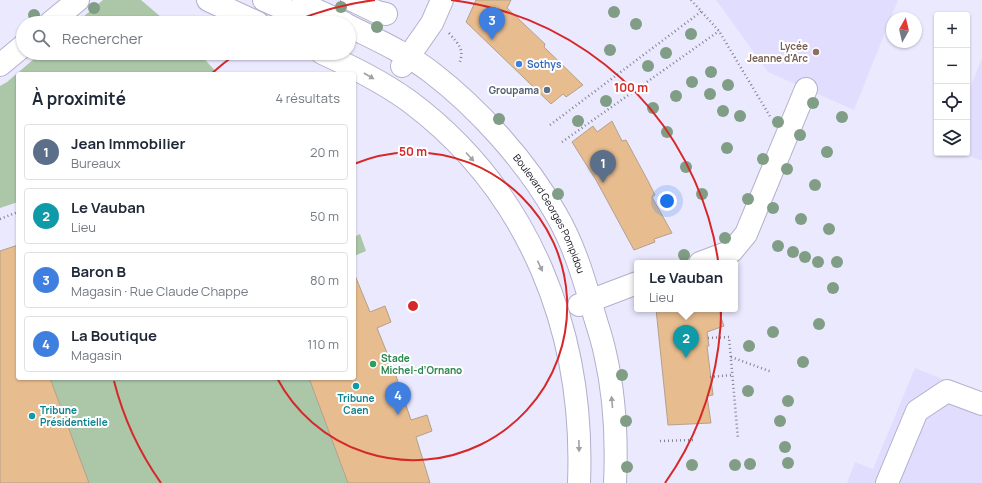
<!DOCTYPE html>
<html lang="fr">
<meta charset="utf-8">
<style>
:root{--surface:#fff;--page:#f6f6f7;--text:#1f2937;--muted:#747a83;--line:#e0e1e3;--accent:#b45309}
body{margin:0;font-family:Manrope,sans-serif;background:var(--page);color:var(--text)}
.controls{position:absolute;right:12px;top:12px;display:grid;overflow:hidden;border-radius:4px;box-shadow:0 1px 3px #0004}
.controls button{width:36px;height:36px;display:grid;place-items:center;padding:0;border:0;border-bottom:1px solid var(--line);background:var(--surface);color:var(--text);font:20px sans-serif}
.compass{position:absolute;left:886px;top:12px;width:36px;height:36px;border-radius:50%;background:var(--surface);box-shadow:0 1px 3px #0004;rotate:8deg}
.you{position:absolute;left:667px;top:201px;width:14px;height:14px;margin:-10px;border:3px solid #fff;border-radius:50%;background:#1a73e8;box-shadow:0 0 0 6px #1a73e833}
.badge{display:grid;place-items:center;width:26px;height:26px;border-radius:50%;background:var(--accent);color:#fff;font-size:13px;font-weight:700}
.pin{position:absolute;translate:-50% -33px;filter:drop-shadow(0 1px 2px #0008)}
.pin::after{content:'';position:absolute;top:21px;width:14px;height:12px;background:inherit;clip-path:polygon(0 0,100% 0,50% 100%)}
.popup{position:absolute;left:634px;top:260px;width:104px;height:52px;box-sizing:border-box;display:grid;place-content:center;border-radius:4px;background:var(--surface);filter:drop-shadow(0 1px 3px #0005);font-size:13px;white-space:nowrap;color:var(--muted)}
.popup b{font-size:15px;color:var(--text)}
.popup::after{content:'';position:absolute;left:50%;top:100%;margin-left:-8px;border:8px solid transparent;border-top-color:var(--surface)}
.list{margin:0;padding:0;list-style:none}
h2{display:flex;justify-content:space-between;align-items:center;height:52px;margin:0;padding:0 16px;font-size:17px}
h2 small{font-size:13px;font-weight:400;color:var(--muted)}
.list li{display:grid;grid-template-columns:26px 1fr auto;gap:12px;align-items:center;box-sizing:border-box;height:56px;margin:0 8px 8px;padding:0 8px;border:1px solid var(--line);border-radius:4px}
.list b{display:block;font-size:15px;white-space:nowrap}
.list p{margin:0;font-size:13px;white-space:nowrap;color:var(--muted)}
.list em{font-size:13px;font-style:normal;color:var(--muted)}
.icon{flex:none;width:22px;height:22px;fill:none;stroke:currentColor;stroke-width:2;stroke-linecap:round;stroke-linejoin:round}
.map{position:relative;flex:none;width:982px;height:483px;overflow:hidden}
.search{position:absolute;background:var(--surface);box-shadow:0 1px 3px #0004;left:16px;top:16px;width:340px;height:44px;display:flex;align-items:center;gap:10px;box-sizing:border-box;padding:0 14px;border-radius:22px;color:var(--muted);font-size:15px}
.panel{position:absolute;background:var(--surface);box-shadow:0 1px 3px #0004;left:16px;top:72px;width:340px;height:308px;border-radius:4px}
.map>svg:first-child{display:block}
.built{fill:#e1ddff}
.green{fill:#acc6a8}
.building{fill:#e7bc8f;stroke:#b4a18d}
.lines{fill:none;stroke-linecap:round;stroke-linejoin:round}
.minor-casing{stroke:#b2b0c9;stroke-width:24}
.path{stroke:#848291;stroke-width:2.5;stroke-dasharray:1 3;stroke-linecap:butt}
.minor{stroke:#fff;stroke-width:22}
.tree{fill:#809d85}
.oneway{fill:#a1a0a3}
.ring{fill:none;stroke:#d62828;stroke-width:2}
.education-dot{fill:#8d6e63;stroke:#fff;stroke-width:1.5}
.shop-dot{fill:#3f7fe0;stroke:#fff;stroke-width:1.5}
.service-dot{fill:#5c6f8a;stroke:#fff;stroke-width:1.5}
.leisure-dot{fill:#2e9e5b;stroke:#fff;stroke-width:1.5}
.culture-dot{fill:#0f9aa8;stroke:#fff;stroke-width:1.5}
.labels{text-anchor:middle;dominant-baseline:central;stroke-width:4;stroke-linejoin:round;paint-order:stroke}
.education-label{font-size:10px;font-weight:bold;fill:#785e54;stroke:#fff;text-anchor:end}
.shop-label{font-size:10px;font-weight:bold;fill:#366cbe;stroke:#fff;text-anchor:start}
.service-label{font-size:10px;font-weight:bold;fill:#4e5e75;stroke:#fff;text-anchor:end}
.street-label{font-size:10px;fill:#13111a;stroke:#fff}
.leisure-label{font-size:10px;font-weight:bold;fill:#27864d;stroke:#fff;text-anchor:start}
.culture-label{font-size:10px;font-weight:bold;fill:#0d838f;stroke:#fff}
.centre{fill:#d62828;stroke:#fff;stroke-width:2}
.ring-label{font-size:12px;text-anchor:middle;font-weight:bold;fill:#d62828;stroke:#fff;stroke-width:4;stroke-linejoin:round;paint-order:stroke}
</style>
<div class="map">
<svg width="982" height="483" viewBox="0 0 982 483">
<rect width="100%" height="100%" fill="#ebe9fe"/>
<path class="built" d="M716,0H898L854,110L768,72Z
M982,58V161L962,153H967V95Z
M915,368L982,395V483H847L855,462L873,469Z"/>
<path class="green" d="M103,0H141L168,23H76Z
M41,53H199L218,74H18V202L0,208V86L7,82Z
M360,234L366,251L354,256V237Z
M18,245V378H354V274L370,312L385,306L391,322L377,328L395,373L411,420L427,415L432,431L416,437L430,483H0V251Z"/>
<path class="building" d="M476,0H511L507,8L545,44L544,47L583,85L566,97L563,94L551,104L466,22Z
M612,121L622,141L626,140L648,181L655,195L652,197L672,233L654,239L655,242L634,250L596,180L572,142L593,126L597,132Z
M18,245V378H50L89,483H0V251Z
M354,273L370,312L385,306L391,322L377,328L395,373L411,420L427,415L432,431L416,437L430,483H348L309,378H354Z
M656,309H718L724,326L707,332L709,346H707L713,395L707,396L711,423L668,425Z"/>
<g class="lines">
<g class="minor-casing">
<g id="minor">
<path d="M208,0L258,23"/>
<path d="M264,0L316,23"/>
<path d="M352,0L377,12L386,14"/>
<path d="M303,4L344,23"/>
<path d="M50,23L78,0"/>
<path id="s1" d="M349,26C377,40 406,53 431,72C478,108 527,162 556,214C573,243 583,275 592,307C596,322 602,338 605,353C615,396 617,440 615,483"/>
<path d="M322,53C352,67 381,81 409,101C531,192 585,334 579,483"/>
<path d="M0,65L23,46"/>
<path d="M402,66L432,23L442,0"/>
<path d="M700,263L732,251L746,234L806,89"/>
<path d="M579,305L637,283"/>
<path d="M887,483L917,411L947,391L982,404"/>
</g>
</g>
<path class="path" d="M691,0L719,31L771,118
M449,33C459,45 465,49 459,64
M550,125L702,11
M562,142L719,31
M0,219L18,212
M708,338L729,337L738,439
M731,357L772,372
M710,377L732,375
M660,441L693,440"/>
<use href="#minor" class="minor"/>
</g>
<g class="tree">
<circle cx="341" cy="7" r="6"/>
<circle cx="94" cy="8" r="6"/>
<circle cx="614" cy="12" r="6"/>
<circle cx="34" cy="15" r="6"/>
<circle cx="636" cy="24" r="6"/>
<circle cx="377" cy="27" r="6"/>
<circle cx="691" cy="34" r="6"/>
<circle cx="610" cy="50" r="6"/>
<circle cx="666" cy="53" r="6"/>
<circle cx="648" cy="66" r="6"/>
<circle cx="711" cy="72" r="6"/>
<circle cx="692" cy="82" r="6"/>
<circle cx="728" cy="85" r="6"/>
<circle cx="623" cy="87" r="6"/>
<circle cx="710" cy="94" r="6"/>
<circle cx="676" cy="96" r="6"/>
<circle cx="606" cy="101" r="6"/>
<circle cx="813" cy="103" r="6"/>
<circle cx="653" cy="108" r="6"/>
<circle cx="723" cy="111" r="6"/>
<circle cx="740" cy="116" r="6"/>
<circle cx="842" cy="117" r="6"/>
<circle cx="499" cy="119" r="6"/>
<circle cx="578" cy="121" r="6"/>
<circle cx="778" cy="122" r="6"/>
<circle cx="667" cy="132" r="6"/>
<circle cx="800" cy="135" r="6"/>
<circle cx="727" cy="148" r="6"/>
<circle cx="827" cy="152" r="6"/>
<circle cx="763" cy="159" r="6"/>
<circle cx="686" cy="167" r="6"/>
<circle cx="787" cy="169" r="6"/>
<circle cx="815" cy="185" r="6"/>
<circle cx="558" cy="194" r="6"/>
<circle cx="702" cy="194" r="6"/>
<circle cx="748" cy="199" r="6"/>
<circle cx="773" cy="208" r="6"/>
<circle cx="801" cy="219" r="6"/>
<circle cx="829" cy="229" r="6"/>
<circle cx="725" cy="238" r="6"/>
<circle cx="778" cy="246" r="6"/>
<circle cx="793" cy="252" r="6"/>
<circle cx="684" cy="255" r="6"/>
<circle cx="805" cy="257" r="6"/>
<circle cx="818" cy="262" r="6"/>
<circle cx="837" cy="262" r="6"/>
<circle cx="833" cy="288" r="6"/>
<circle cx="819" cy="324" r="6"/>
<circle cx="773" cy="332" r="6"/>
<circle cx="749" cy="346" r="6"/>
<circle cx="803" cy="362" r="6"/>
<circle cx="622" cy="375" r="6"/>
<circle cx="748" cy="391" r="6"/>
<circle cx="788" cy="401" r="6"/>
<circle cx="626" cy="421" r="6"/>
<circle cx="780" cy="421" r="6"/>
<circle cx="785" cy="447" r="6"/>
<circle cx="788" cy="463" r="6"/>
<circle cx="750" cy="464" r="6"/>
<circle cx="692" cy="465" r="6"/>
<circle cx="735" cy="465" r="6"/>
<circle cx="627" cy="467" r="6"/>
</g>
<defs><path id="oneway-solid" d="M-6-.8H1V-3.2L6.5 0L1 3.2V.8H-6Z"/></defs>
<g class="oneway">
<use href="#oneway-solid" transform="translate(369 76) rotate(30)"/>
<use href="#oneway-solid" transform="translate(470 157) rotate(48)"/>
<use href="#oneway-solid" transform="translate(540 266) rotate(65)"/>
<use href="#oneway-solid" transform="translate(612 402) rotate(-95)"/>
<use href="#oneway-solid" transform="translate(579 446) rotate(89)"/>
</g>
<g class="ring">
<path d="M354 164A154 154 0 1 1 277 378"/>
<path d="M161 483A308 308 0 0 1 114 381M211 74A308 308 0 0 1 236 54M293 22A308 308 0 0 1 375 0M451 0A308 308 0 0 1 665 483"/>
</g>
<circle class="education-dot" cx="816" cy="52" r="4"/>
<circle class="shop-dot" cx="519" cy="64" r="4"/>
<circle class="service-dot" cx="547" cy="90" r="4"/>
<circle class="leisure-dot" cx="373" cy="364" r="4"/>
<g class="culture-dot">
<circle cx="356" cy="386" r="4"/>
<circle cx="32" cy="416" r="4"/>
</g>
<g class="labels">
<g class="education-label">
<text x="808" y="46">Lycée<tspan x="808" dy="12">Jeanne d'Arc</tspan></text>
</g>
<g class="shop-label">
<text x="527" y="64">Sothys</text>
</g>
<g class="service-label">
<text x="539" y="90">Groupama</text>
</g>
<g class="street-label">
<text stroke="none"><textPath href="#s1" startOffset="281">Boulevard Georges Pompidou</textPath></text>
</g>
<g class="leisure-label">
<text x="381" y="358">Stade<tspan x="381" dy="12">Michel-d’Ornano</tspan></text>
</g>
<g class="culture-label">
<text x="356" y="398">Tribune<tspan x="356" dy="12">Caen</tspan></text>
<text x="40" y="410" text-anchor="start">Tribune<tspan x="40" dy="12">Présidentielle</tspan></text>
</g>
</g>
<circle cx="413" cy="306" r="6" class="centre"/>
<g class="ring-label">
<text x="631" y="92">100 m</text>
<text x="413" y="156">50 m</text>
</g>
</svg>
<div class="controls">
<button>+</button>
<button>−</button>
<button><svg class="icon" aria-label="locate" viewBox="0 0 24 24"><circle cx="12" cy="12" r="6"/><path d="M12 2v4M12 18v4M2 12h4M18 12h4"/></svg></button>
<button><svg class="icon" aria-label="layers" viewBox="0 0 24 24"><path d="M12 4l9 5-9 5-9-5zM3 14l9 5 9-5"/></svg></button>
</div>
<svg class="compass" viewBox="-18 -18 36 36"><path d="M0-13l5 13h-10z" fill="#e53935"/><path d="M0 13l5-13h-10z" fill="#747a83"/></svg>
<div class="you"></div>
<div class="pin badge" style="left:603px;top:183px;background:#5c6f8a">1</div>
<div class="pin badge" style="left:686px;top:358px;background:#0f9aa8">2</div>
<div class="popup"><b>Le Vauban</b>Lieu</div>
<div class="pin badge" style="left:492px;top:40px;background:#3f7fe0">3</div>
<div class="pin badge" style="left:398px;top:415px;background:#3f7fe0">4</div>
<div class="search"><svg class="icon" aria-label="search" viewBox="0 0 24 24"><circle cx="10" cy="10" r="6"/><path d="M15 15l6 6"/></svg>Rechercher</div>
<section class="panel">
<h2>À proximité<small>4 résultats</small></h2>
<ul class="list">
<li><span class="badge" style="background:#5c6f8a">1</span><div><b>Jean Immobilier</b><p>Bureaux</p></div><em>20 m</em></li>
<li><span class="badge" style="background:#0f9aa8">2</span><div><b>Le Vauban</b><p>Lieu</p></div><em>50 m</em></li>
<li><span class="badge" style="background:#3f7fe0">3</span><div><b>Baron B</b><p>Magasin · Rue Claude Chappe</p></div><em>80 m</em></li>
<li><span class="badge" style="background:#3f7fe0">4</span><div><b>La Boutique</b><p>Magasin</p></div><em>110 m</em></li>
</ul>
</section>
</div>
